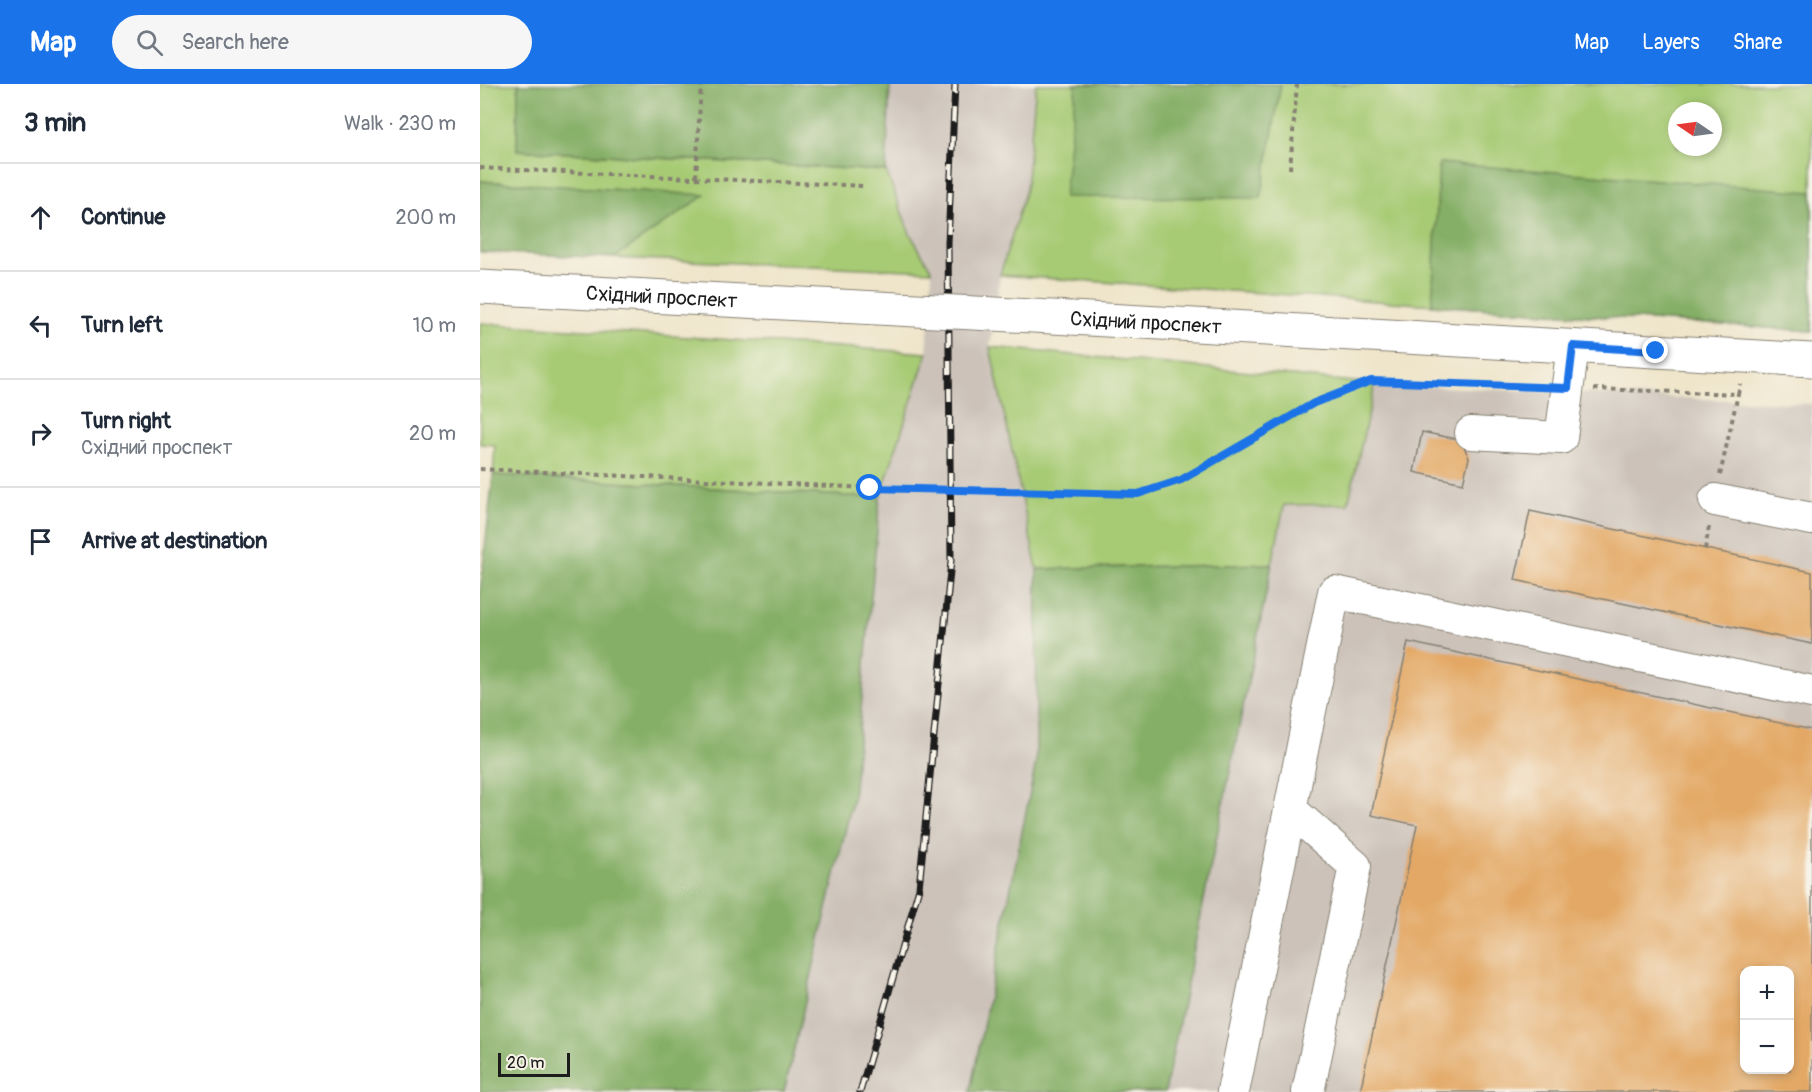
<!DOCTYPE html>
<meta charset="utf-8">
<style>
:root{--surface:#fff;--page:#f6f6f7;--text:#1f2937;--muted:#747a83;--line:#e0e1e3;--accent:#1a73e8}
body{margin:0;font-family:Pangolin,sans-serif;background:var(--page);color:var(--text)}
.controls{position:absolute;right:18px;bottom:18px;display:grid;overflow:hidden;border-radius:12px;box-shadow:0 3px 9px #0003}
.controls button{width:54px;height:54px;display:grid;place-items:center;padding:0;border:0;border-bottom:2px solid var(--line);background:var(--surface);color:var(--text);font:30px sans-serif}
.compass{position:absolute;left:1188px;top:18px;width:54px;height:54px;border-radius:50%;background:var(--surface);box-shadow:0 3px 9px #0003;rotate:283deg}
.scale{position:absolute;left:18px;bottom:15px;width:72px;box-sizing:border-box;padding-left:6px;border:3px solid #1c1c1c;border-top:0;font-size:16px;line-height:21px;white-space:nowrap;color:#1c1c1c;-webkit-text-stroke:4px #f7f3e8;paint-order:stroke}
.stop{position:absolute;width:18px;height:18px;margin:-14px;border:4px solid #1a73e8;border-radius:50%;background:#fff}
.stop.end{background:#1a73e8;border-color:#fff;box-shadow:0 2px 6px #0008}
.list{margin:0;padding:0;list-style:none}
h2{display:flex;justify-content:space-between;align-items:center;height:78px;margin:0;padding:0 24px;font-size:26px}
h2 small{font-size:20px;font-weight:400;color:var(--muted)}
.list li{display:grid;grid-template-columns:39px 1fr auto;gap:18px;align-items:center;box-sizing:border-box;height:108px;padding:0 24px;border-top:2px solid var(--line)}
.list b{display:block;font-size:22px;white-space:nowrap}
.list p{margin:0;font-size:20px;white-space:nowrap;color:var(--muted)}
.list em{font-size:20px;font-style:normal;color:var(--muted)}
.icon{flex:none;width:33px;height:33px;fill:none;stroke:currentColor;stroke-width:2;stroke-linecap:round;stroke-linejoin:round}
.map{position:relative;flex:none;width:1332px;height:1008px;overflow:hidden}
header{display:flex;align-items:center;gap:36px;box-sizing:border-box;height:84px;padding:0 30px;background:var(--accent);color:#fff}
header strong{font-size:28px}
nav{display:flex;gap:33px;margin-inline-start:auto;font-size:21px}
.search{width:420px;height:54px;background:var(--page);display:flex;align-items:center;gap:15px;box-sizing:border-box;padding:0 21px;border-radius:33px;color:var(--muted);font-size:22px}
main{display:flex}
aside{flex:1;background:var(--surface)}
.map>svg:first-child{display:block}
.industrial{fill:#ccc2b9;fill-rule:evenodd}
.green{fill:#a7cb75;stroke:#627448;stroke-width:1.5;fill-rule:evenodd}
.forest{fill:#85af66;stroke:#506641;stroke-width:1.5}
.building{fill:#e3a865;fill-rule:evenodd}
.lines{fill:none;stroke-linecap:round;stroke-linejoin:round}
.minor-casing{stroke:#868073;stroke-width:34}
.major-casing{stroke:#868073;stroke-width:35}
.path{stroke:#868073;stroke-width:4;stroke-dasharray:4.5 4.5;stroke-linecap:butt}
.minor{stroke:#fff;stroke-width:32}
.major{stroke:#fff;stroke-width:33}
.rail-casing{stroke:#1c1c1c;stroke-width:7}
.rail{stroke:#f7f3e8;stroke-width:4.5;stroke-dasharray:14;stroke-linecap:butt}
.major-bridge-casing{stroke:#868073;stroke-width:35;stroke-linecap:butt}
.path-bridge{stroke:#868073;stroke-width:4;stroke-dasharray:4.5 4.5;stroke-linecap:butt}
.major-bridge{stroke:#fff;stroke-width:33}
.route{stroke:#1a73e8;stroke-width:8}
.labels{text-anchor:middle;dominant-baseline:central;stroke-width:5;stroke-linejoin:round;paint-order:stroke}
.street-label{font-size:20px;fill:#1c1c1c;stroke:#f7f3e8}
</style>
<header>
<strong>Map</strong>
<div class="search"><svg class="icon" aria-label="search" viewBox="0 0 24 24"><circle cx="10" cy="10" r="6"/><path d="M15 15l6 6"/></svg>Search here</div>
<nav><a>Map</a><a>Layers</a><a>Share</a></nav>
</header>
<main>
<aside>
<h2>3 min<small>Walk · 230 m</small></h2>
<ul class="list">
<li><svg class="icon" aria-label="ahead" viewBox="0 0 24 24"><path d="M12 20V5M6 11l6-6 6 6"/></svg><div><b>Continue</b></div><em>200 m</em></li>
<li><svg class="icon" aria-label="left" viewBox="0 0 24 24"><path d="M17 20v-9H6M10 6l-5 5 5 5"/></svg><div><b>Turn left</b></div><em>10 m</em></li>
<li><svg class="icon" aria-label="right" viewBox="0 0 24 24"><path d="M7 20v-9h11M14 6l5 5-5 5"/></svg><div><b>Turn right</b><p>Східний проспект</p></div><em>20 m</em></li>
<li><svg class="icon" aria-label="arrive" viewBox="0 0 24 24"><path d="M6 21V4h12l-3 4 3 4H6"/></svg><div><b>Arrive at destination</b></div></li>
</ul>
</aside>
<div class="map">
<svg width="1332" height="1008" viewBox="0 0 1332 1008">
<rect width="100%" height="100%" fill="#f7f3e8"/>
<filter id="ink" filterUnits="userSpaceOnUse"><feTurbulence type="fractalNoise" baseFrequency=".0167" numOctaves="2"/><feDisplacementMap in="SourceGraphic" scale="12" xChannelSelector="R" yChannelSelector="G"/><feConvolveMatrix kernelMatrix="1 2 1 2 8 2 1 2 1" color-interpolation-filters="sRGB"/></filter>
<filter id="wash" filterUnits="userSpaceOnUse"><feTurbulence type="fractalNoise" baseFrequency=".008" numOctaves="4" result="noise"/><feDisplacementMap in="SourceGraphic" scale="24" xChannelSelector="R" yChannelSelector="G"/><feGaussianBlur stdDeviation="1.35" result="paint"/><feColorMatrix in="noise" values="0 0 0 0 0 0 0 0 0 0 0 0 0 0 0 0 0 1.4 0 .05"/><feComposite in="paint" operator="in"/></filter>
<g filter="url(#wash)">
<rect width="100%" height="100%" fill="#efe5ca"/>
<path class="industrial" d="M410,0H556L546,105L520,191L510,263L557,485L556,678L490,1008H304L373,714L400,414L447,269L452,187L430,150L406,87Z
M895,300L1332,320V1008H685L804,421L868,420ZM1264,886H1310V986H1264Z"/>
<path class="green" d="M0,0H38L37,66L406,87L430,150L452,187L134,174L224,111L0,97Z
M556,0H1332V247L520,191L546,105ZM1197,27H1233V63H1197Z
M0,239L447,269L400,414L13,391L15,361L0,360Z
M510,263L895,300L868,420L804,421L792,480L557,485Z"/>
<path class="forest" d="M38,0H410L406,87L37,66Z
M596,0H801L781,114L584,113Z
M959,79L1332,108V247L952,221Z
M0,97L225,111L134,174L0,168Z
M13,391L400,414L373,714L304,1008H0V509Z
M792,480L685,1008H490L556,678L557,485Z"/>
<g id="blocks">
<path class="building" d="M942,348L981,356L989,374L983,399L934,388Z
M1050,427L1332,488V560L1035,496Z
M928,558L1332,646V1008H880L937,741L891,731ZM1264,886H1310V986H1264Z"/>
</g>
</g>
<g filter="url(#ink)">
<use href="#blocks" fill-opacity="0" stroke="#868073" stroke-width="1.5"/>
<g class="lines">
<g class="minor-casing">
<path id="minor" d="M991,349L1081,354L1093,262
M1235,416L1332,435
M810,725L875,782L828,1008
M753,1008L854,508L1332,608"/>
</g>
<g class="major-casing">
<g id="major">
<path id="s1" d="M0,203L359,222"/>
<path id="s2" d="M591,234L1332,276"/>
</g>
</g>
<path class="path" d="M0,84L384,102
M810,85L817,0
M216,93L221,0
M1114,305L1258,310L1260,300
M0,385L390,404
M1240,391L1258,310
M557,407L658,410L701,396L834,319L891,297L1061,303
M1225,465L1229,443"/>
<use href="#minor" class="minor"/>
<use href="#major" class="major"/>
<g class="rail-casing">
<path id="rail" d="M380,1008L439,804L471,477L468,159L475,0"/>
</g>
<use href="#rail" class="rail"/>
<g class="major-bridge-casing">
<path id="major-bridge" d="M359,222L591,234"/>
</g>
<path class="path-bridge" d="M390,404L557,407"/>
<use href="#major-bridge" class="major-bridge"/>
</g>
</g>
<g class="lines" filter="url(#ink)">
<path class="route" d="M390,404L658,410L701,396L834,319L891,297L1088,304L1093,262L1176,267"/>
</g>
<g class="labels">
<g class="street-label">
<text stroke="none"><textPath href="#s1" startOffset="182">Східний проспект</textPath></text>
<text stroke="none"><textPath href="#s2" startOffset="75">Східний проспект</textPath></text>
</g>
</g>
</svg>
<div class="controls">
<button>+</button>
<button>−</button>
</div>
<svg class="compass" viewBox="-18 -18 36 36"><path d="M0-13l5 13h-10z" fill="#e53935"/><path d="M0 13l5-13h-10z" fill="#747a83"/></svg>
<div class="scale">20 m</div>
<div class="stop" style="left:390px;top:404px"></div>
<div class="stop end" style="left:1176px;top:267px"></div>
</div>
</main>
